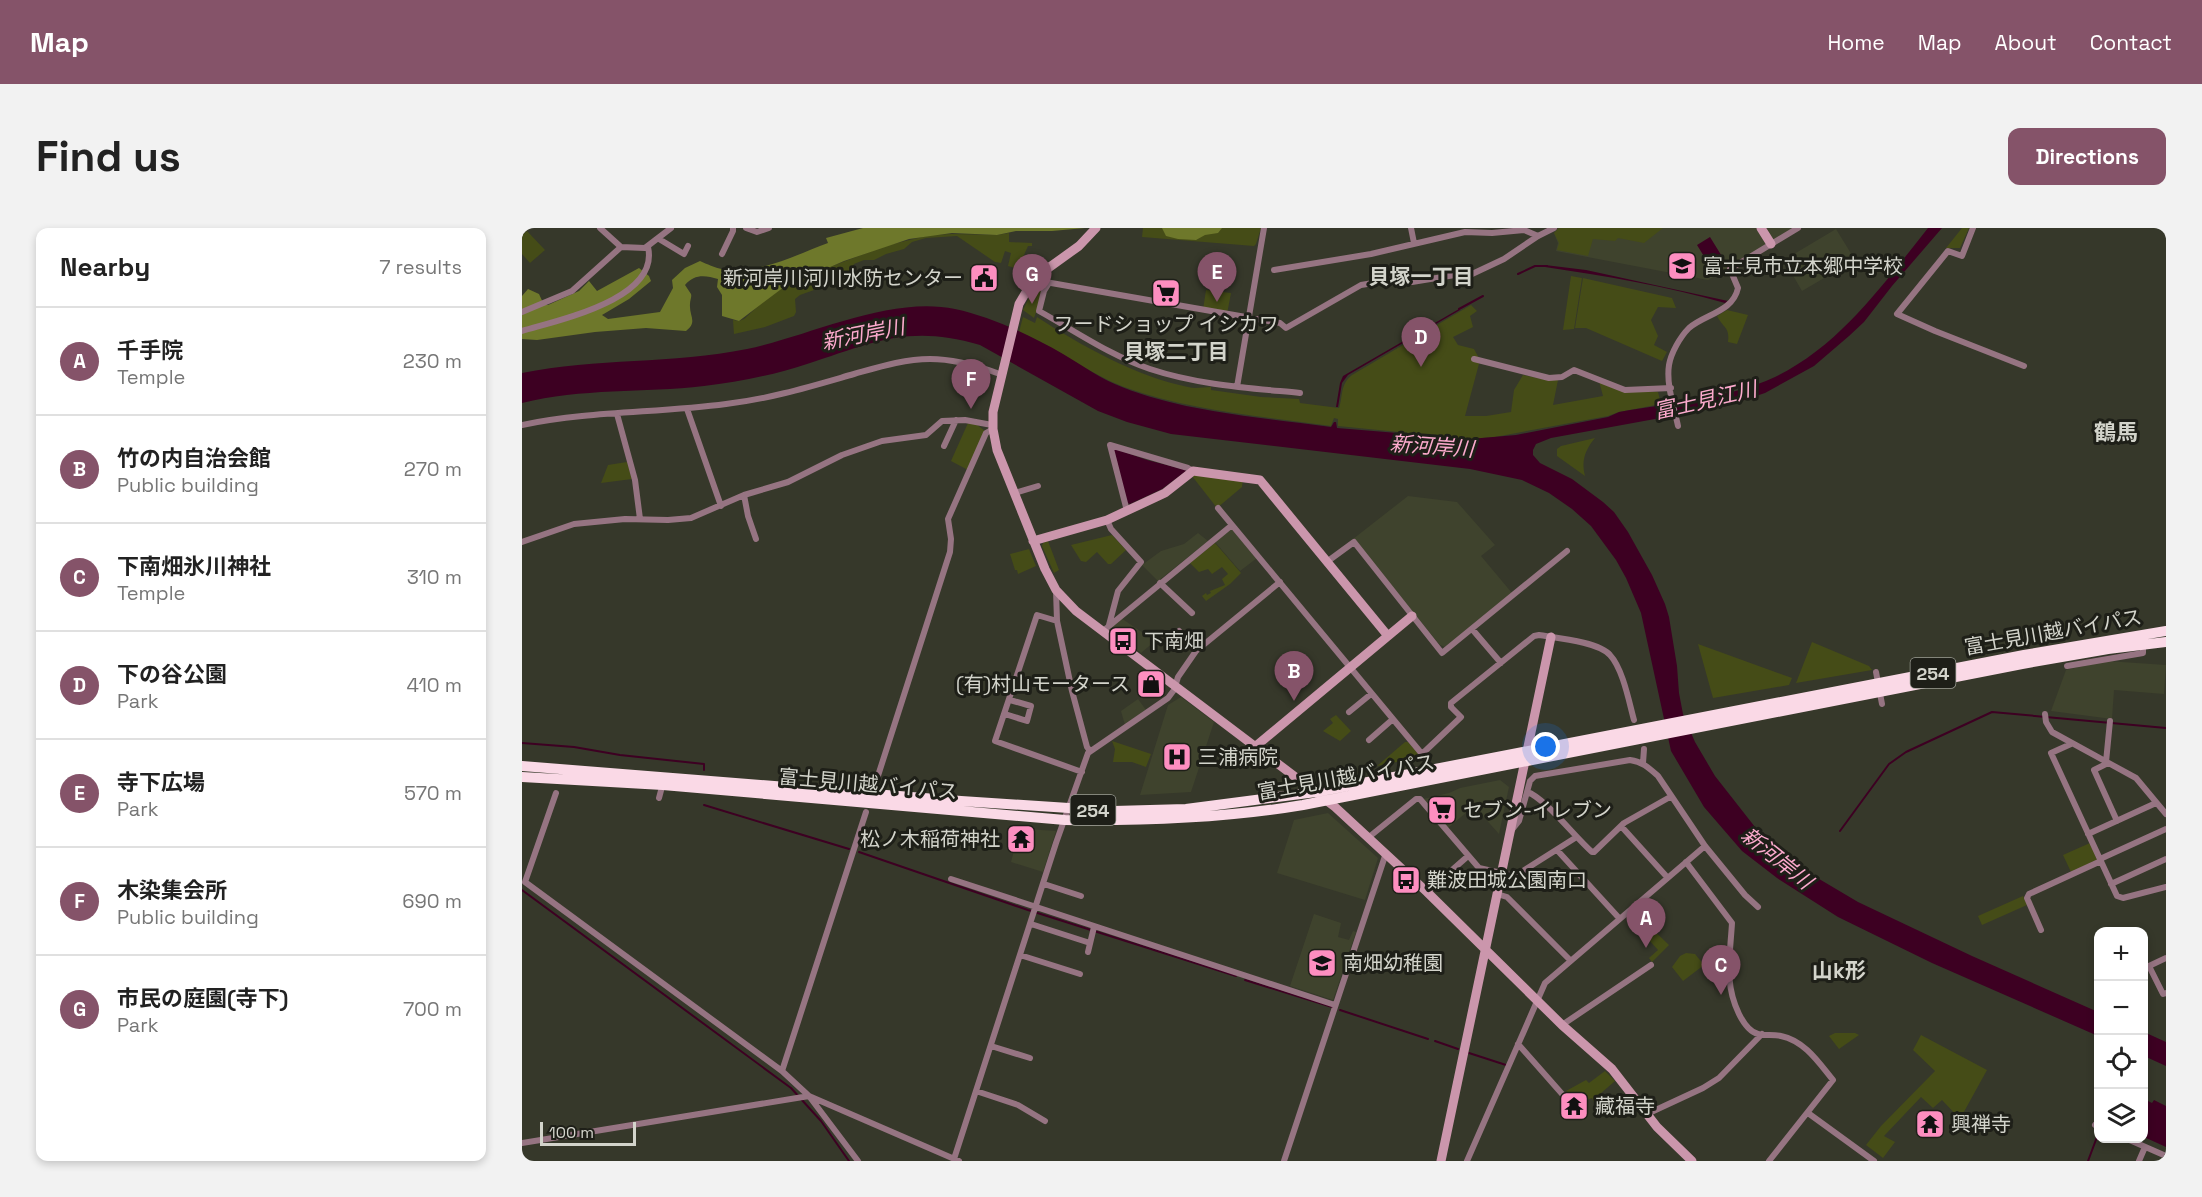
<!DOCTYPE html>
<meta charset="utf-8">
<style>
:root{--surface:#fff;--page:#f2f2f2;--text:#222;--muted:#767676;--line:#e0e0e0;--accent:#855369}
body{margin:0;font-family:"Space Grotesk","Noto Sans JP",sans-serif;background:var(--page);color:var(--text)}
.controls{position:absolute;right:18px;bottom:18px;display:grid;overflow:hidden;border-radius:12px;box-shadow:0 3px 9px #0003}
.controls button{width:54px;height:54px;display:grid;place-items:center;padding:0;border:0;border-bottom:2px solid var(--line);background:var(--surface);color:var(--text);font:30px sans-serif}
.scale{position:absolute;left:18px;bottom:15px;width:96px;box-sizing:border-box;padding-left:6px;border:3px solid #d3d4cb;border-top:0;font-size:16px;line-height:21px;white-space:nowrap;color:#d3d4cb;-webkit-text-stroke:4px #1e1f18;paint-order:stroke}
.you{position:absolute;left:1024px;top:519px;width:21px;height:21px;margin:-15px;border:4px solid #fff;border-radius:50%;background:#1a73e8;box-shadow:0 0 0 9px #1a73e833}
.badge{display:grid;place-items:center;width:39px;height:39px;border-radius:50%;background:var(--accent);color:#fff;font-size:20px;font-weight:700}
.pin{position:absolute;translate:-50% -50px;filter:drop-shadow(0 2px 3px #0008)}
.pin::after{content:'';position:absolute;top:32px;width:21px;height:18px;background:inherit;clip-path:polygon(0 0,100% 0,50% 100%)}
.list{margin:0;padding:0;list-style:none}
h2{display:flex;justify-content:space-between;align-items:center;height:78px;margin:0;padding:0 24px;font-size:26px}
h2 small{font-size:20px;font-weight:400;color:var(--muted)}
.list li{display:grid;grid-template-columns:39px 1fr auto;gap:18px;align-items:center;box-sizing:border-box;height:108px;padding:0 24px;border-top:2px solid var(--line)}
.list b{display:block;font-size:22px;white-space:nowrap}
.list p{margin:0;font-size:20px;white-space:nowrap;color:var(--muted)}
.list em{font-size:20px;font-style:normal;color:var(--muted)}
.icon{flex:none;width:33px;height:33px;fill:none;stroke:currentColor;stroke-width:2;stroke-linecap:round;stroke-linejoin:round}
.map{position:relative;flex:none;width:1644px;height:933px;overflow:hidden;border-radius:12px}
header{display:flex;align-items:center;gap:36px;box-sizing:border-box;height:84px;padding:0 30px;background:var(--accent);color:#fff}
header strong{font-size:28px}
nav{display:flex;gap:33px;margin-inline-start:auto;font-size:21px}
.intro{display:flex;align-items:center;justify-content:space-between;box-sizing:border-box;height:144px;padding:0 36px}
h1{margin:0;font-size:42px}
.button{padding:15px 27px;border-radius:12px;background:var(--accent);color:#fff;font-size:21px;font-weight:700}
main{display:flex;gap:36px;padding:0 36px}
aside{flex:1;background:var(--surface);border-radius:12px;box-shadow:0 3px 9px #0003}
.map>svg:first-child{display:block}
.built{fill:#3f432d}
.green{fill:#454c17}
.forest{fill:#6e782b}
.water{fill:#3d0022}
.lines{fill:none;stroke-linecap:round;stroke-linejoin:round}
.stream{stroke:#3d0022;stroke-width:2}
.street{stroke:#967482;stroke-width:6}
.secondary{stroke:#cb96ac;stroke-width:9}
.highway{stroke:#fad9e6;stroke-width:10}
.labels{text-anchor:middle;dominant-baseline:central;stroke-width:6;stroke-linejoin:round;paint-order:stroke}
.shield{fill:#1e1f18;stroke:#9d9e95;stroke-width:1.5}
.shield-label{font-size:18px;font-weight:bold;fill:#d3d4cb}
.poi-label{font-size:20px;fill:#d3d4cb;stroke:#1e1f18;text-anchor:start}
.street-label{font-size:20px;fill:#d3d4cb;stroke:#1e1f18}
.neighbourhood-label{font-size:21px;font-weight:bold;fill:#d3d4cb;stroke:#1e1f18}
.water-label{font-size:21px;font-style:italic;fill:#fcaacd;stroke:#1e1f18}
.quarter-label{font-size:22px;font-weight:bold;fill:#d3d4cb;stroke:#1e1f18}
</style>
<header>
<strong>Map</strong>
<nav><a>Home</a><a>Map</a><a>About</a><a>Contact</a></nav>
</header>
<div class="intro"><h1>Find us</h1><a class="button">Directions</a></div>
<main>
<aside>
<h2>Nearby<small>7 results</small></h2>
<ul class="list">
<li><span class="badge">A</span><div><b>千手院</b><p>Temple</p></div><em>230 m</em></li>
<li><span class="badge">B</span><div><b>竹の内自治会館</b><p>Public building</p></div><em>270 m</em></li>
<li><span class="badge">C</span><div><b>下南畑氷川神社</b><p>Temple</p></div><em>310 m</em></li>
<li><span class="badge">D</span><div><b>下の谷公園</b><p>Park</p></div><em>410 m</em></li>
<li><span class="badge">E</span><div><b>寺下広場</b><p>Park</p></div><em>570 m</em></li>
<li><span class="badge">F</span><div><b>木染集会所</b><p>Public building</p></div><em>690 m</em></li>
<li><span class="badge">G</span><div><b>市民の庭園(寺下)</b><p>Park</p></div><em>700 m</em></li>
</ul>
</aside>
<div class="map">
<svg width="1644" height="933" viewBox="0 0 1644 933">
<rect width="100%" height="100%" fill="#36382a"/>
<path class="built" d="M1036,0H1235L1244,15L1243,18L1186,52L1034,23L1036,15L1032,5Z
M1244,0H1272L1251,12Z
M1314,1L1333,32L1280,63L1262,32Z
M886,268L935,274L973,317L959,328L990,365L923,419L918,417L831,311Z
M710,301L735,330L718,343L693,314Z
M676,305L686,313L636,353L620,337L639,323L662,316Z
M599,390L633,413L619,425L588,399Z
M1585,433L1644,437L1642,466L1592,462L1590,491L1529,483L1544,442Z
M659,469L692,494L669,564L618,567L646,477Z
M616,471L624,482L603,497L599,483Z
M978,552L987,559L977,606L952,578L926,600L901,571L927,565L938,560Z
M806,585L856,630L843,672L755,645L772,592Z
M505,601L534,603L521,644L489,634L494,615L501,617Z
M792,686L819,695L816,709L827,712L831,703L834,704L811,772L768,758Z"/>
<path class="green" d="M621,0H739L734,16L732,18L620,9Z
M1037,0H1141L1122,15L1096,10L1093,13L1071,11L1066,28L1035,22L1037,15L1032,5Z
M1440,0H1447L1438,20H1424Z
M5,3L23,22L8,35L0,26V7Z
M487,5V14L510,15V18H506L498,36L502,38L500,42L486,38L489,25L483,23L479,35L473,34L435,8L404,10L390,14L382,21L364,26L352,32H342L332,36L327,46L306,57L278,67L273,71L274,84L272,88L243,99L212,106L211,92L217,93L222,91L244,71L262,59L293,47L305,40L363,18L408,7L430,6L475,7Z
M1049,48L1060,50L1052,101L1041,102Z
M1061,50L1150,70L1154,80L1136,79L1129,92L1136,108L1132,117L1145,124L1140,133L1064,100H1053Z
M515,59L522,60L512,90L501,82L512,60Z
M684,62L709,65L705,86L681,82Z
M949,77L955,83L948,88L951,99L931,109L936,117L952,121L958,132L943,188H964L989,184L992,162L1001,147L1025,152H1036L1031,177L1081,168L1077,153L1101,163L1136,164L1139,176L1097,184L1086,188L973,209L947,211L816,198V191L812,190L809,198C740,188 668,183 602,159C565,145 534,119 497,104L501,89L513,95L515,89C558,117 615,149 666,159C673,161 682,159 689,159V162L739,169L777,171L778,175L817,180C821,169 818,156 830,147Z
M1205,82L1226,87L1215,116L1206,114C1208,99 1201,100 1195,88Z
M446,195L454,196L463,203L446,242L429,233Z
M1073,210C1063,222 1059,233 1063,248L1035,228V221L1039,218Z
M105,234L110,251L79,255L86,237Z
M677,243L721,249L720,259L695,280L670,248Z
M590,307L604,322L589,336H586L575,324L564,334L559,333L549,317Z
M526,313L537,342L532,345L520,318L521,315Z
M693,315L719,345L708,356L684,373L680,368L684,365L685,367L689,365L688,363L703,357L700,351L706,346L700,339L690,346L686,341L677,344L668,335Z
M507,321L514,338L496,346L495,342H493L488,326Z
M1290,414L1347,438L1350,442L1274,455Z
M1176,416L1270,450L1267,457L1191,470Z
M814,487L829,503L818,513L801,503L811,495L808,491Z
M590,513L629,526L624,539L610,534H591L593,521Z
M883,514H886L899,529L855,538Z
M1568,615L1575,632L1549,644L1541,627Z
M1501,668L1505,677L1460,697L1456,688Z
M1124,695L1147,717L1130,734L1127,730L1136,722L1117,701Z
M1164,725L1173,726L1182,737L1161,753L1150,739L1158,728Z
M1313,805H1333L1337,807L1317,821L1307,808Z
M1399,807L1465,842L1438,891L1420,872L1411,880L1399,869L1362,908L1373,914L1361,930L1344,917L1359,898L1413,843L1391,822Z
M1083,843L1093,853L1078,866L1080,870L1072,874L1070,870L1063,873L1066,880L1060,884L1057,879L1059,877L1054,868L1050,870L1044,863L1064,852L1067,855Z"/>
<path class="forest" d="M341,0H563L530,3H494L475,7L430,5L387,11L322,33L262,59L217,93L200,88V67L195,59L196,51C183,47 172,46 163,57L169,66C170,69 168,72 168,76C167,88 176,94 164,103L124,100L73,104L15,112L0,111V68L6,61L17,66L22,77H26L57,63L67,53L75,63L117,40L127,48L129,53L107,71L80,87L86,91L138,84L151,60L150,52L163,40L178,33C185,36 193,40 200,41C237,47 273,27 306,15L304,10Z
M640,0H700L696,5L683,7L674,12L656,11L644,8Z"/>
<path class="water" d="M1406,0H1420L1370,58L1342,94L1327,108L1292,138L1243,165L1204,178L1029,210L1014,216L1011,222V227L1018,235L1050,251L1081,274L1092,284L1106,304L1130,347L1143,376L1147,389L1155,438L1157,465L1161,486L1173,514L1193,548L1233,599L1255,616L1282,642L1336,674L1450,728L1576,784V808L1410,735L1316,689L1255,650L1220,623L1182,579L1149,523L1119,385L1104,350L1094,332L1069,298L1050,281L1027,265L1000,252L948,241L649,206L605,194L576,183L458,117C386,96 351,115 285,136C252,147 216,154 182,158C122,165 59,160 0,175V145C74,130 151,136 225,121C287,108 369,67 433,81C470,89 508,107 541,126C561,138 579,151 600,159C666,185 740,189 809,199L812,194H814L815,200L948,211L994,207L1086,189L1097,184C1148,175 1205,171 1253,149C1319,117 1362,55 1406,0Z
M1188,9L1201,30L1188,38L1175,17Z
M1023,37L1064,42L1206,73L1203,75C1144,58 1083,48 1023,39Z
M937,81L938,82L826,147L820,155L816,179H814L818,155L821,148Z
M594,221L625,232L664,242V243L640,261L608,276L605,275L591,223Z
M1622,804L1644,814V838L1622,828Z
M1622,871L1630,875L1632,872L1644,878V919L1622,909Z"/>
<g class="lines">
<path class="stream" d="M996,46L1013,38H1025
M937,81L961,68
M0,515L52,519L98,527L182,536V542
M182,577L327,621
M1318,603L1367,536L1384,524L1470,484L1644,500
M337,624L506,682L714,748
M0,662L269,860L299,893L327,933
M723,752L810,779
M818,782L906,811
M913,813L936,821
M947,825L984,837
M1566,933L1575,909"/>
<path class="street" d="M78,0L99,19L123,20L149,0
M224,0L235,4L247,0
M889,0L892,15
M1451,0L1440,28L1426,23L1375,86L1413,103L1502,138
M137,11L162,26L166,18
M200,26L211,3V0
M752,42L849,26L943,4L970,5L1002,2L1016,8
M512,52L758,95L764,100L839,57L875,51L890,54L939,46L948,47L982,31L1016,8L1032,0
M527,55L522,63L517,83C553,103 589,128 628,141C676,157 727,160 778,165
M0,84L50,63L99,19
M0,103C36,92 138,71 126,19
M952,131L1027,150L1040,149L1052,142L1103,162L1149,160
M715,159L742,0
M165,181L199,278
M95,186L113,252L118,291
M0,197C67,183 136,185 204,176C248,171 290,158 332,146C357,139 382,131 408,131C431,131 453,137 475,145
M1156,198C1152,179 1144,156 1147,137C1149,125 1158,109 1167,100C1183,86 1211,84 1216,60L1208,41L1276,0
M422,218L434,192
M493,265L516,258
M222,267L226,288L234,311
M696,280L900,526L910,542
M605,283L588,217L666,240L671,243
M585,292L589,301L619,334L596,363L587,397
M0,314L52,296L103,291L146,292L169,290L222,267L266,254L320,227L360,213L404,207L420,193L443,192L470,197
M806,333L832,314L920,425L1045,323
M638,355L670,385
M534,362L535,393L550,463L565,519L568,523
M535,393L515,387L473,513L560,544
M950,401L979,435
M581,403L710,297
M657,403L674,423
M1545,438L1621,425V416
M1354,444L1360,476
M827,484L849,466
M483,486L505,493L509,478L488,472
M1523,486L1524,494L1530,504L1614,550L1644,586
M847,512L871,491
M1549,516L1529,525L1595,668L1601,670L1644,659
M900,526L939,489L929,479V475L1012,408L1017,407C1035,410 1077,414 1088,427C1101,441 1107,474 1112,492
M1584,534L1588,493
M1121,535L1122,521
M1586,535L1572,542L1595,593
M353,557L428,324L429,311L426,291L464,205L471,201
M1005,564C1022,569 1053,609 1070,624H1072L1102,595L1148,569
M34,565L3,654L260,843L287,868L336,933
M137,570L141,555
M1099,598L1145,649
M989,603L997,593L1008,553L1013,548L1108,532C1121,534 1127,540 1136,548L1183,618L1223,667L1236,679
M1566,606L1634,575
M847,609L894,571H898L957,640L993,648L1053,610
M1035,622L1097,690
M1578,631L1644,601
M1164,634L1210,695C1208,729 1202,755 1217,786C1221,794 1228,804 1236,806C1243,808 1252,806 1259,808C1283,813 1297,835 1311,852L1247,933
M429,651L813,777
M522,656L559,668
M1589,656L1644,631
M905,664L946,628
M975,666L985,669L1048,732
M509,696L568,715
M1519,702L1505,670L1507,666L1579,633
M566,724L572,699
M498,727L558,746
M1644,730L1627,738L1641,766L1644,765
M1040,797L1129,737
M996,816L1041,867
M469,818L508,830
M260,843L344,584
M454,863L496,877L523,893
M1286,885L1352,933
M1125,886L1181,860L1197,850L1240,806
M1573,897L1576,899
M1603,910L1644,928
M0,915L287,868L437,933
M432,931L534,615L566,525L646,470L652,462L656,449L674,423L758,354
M762,933L864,625
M945,933L1023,755L1183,618
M1617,933L1623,919"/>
<path class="secondary" d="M574,0L557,18L518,46L507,59L497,76L471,184V201L475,222L523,341L534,362L554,383L813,579L905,664L1040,797L1090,841L1135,899L1170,933
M1239,0L1249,16
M511,313L585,292L643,265L671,243L738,252L866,408
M734,518L890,388
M919,933L1029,409"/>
<path class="highway" d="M0,538L439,573L592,583L664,581L794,564L1502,427L1644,403
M0,549L141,557L543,592C622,593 704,590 781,577L1500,436L1586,421L1644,414"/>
</g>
<defs>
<g id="school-square" transform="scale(1.5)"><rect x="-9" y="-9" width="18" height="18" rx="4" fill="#fd8ec0" stroke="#1e1f18"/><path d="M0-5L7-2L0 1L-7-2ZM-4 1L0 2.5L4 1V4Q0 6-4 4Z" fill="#111"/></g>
<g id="civic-square" transform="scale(1.5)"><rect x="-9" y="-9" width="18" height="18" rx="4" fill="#fd8ec0" stroke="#1e1f18"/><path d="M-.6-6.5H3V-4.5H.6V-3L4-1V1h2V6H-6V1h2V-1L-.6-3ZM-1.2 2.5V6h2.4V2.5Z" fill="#111"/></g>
<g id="supermarket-square" transform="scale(1.5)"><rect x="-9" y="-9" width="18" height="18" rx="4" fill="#fd8ec0" stroke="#1e1f18"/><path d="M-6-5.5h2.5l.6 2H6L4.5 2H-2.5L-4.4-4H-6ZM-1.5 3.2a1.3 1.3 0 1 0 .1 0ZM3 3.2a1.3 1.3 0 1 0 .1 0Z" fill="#111"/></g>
<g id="bus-square" transform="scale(1.5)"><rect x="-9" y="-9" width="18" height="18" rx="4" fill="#fd8ec0" stroke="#1e1f18"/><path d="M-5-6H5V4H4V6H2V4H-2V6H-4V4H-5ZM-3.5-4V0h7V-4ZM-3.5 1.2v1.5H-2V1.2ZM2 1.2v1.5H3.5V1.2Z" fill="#111"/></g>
<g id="shop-square" transform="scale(1.5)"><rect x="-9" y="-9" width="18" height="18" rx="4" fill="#fd8ec0" stroke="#1e1f18"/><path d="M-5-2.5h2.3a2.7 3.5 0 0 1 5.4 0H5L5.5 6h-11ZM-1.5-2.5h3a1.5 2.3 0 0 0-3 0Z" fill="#111"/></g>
<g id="hospital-square" transform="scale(1.5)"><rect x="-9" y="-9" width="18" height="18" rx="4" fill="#fd8ec0" stroke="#1e1f18"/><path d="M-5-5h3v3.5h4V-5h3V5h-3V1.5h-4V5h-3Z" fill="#111"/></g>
<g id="temple-square" transform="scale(1.5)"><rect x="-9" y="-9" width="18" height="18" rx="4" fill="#fd8ec0" stroke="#1e1f18"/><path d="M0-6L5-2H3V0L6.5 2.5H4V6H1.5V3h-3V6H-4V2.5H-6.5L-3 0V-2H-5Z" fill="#111"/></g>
</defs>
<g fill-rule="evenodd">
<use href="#school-square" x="1160" y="38"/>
<use href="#civic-square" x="462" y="50"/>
<use href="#supermarket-square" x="644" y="65"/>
<use href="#bus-square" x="601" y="413"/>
<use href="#shop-square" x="629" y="456"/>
<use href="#hospital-square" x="655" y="529"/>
<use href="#supermarket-square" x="920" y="582"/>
<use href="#temple-square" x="499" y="611"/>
<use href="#bus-square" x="884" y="652"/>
<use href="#school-square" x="800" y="735"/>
<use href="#temple-square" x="1052" y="878"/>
<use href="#temple-square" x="1408" y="896"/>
</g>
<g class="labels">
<g class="shield">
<rect x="1388.5" y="430" width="45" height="30" rx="4.5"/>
<rect x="548.5" y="567" width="45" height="30" rx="4.5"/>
</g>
<g class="shield-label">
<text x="1411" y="445">254</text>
<text x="571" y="582">254</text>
</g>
<g class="poi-label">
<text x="1181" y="38">富士見市立本郷中学校</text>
<text x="441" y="50" text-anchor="end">新河岸川河川水防センター</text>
<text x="644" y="96" text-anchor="middle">フードショップ イシカワ</text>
<text x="622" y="413">下南畑</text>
<text x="608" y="456" text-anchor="end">(有)村山モータース</text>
<text x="676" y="529">三浦病院</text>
<text x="941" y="582">セブン-イレブン</text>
<text x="478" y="611" text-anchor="end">松ノ木稲荷神社</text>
<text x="905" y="652">難波田城公園南口</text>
<text x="821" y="735">南畑幼稚園</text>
<text x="1073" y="878">藏福寺</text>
<text x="1429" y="896">興禅寺</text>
</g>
<g class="street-label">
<text transform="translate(1531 404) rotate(-10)">富士見川越バイパス</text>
<text transform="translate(824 549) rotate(-10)">富士見川越バイパス</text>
<text transform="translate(346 556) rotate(5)">富士見川越バイパス</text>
</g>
<g class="neighbourhood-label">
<text x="899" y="48">貝塚一丁目</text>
<text x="654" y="123">貝塚二丁目</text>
<text x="1317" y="742">山k形</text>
</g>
<g class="water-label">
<text transform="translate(341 106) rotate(-11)">新河岸川</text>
<text transform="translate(1183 172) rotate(-13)">富士見江川</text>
<text transform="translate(910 218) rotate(4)">新河岸川</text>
<text transform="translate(1255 630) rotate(39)">新河岸川</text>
</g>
<g class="quarter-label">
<text x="1594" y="204">鶴馬</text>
</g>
</g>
</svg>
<div class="controls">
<button>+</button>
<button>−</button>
<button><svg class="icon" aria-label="locate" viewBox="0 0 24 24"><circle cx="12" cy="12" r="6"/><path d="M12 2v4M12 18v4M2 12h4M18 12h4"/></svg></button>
<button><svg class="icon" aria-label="layers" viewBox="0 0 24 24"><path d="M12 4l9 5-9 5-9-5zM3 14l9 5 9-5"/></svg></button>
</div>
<div class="scale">100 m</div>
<div class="you"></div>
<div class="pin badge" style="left:1124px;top:720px">A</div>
<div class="pin badge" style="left:772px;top:473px">B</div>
<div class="pin badge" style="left:1199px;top:767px">C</div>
<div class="pin badge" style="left:899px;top:139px">D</div>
<div class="pin badge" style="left:695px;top:74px">E</div>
<div class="pin badge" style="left:449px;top:181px">F</div>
<div class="pin badge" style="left:510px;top:76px">G</div>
</div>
</main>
